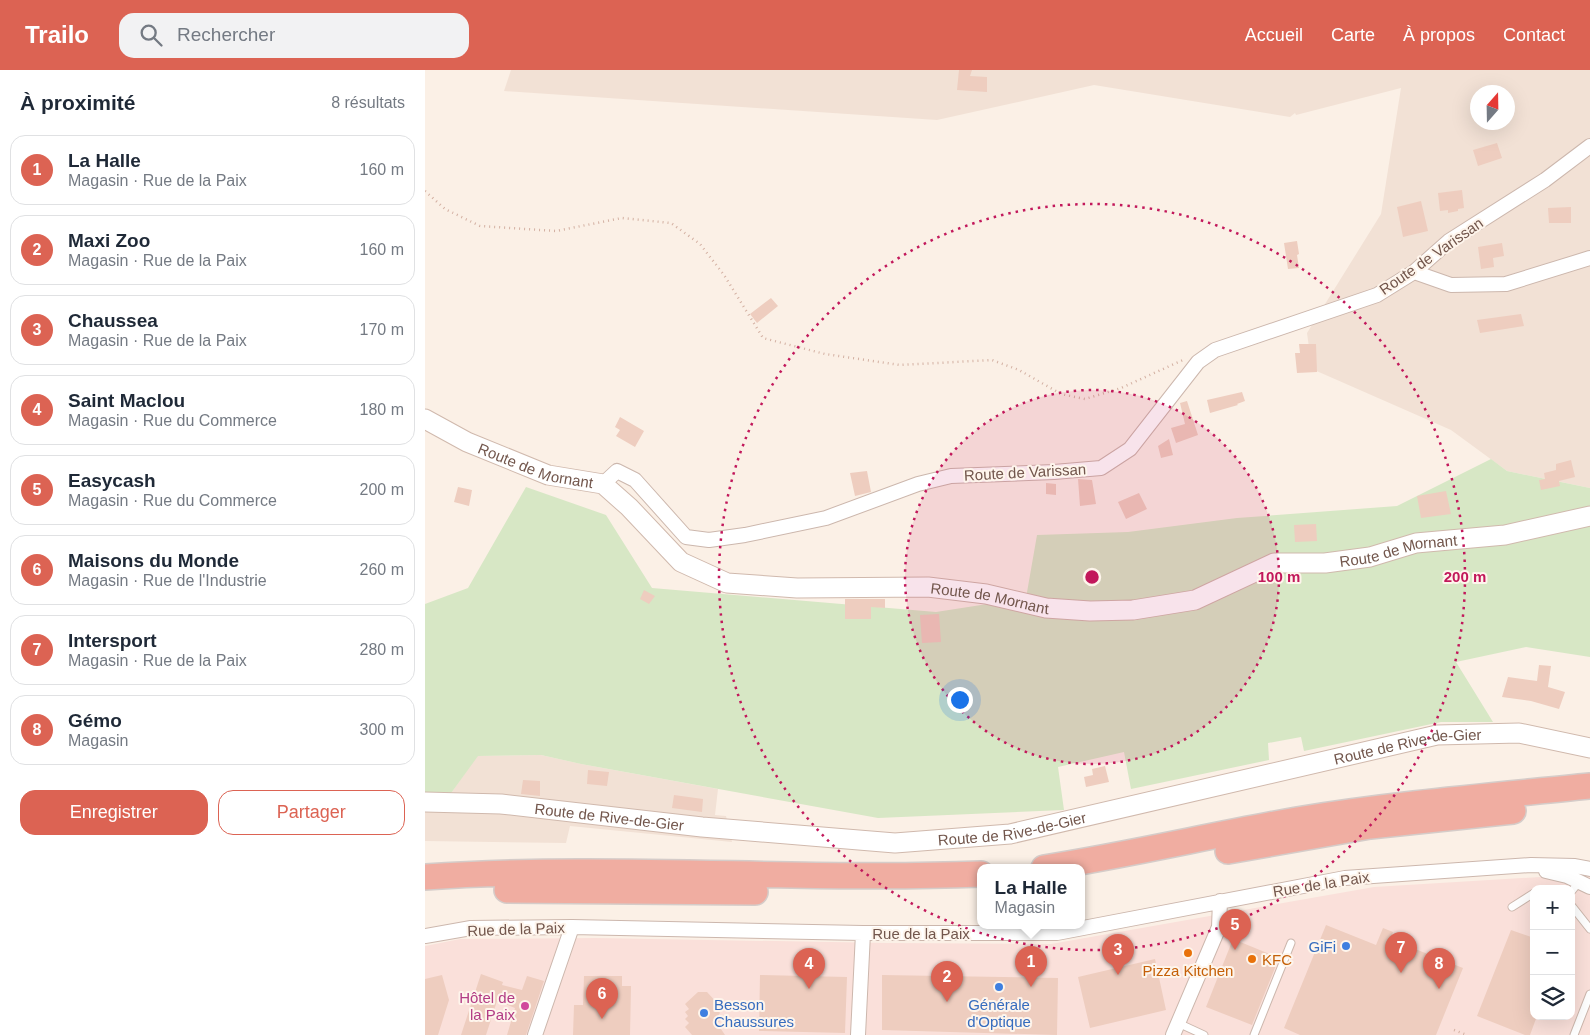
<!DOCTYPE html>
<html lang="fr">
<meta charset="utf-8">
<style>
:root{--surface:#fff;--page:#f2f2f3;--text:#1f2937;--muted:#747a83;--line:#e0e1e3;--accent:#dc6353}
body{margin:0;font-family:Helvetica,sans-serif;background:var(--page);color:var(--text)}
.controls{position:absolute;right:15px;bottom:15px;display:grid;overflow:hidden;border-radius:10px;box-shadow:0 5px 20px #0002}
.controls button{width:45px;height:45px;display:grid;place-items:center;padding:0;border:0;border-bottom:1px solid var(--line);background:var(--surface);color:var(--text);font:25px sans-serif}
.compass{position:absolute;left:1045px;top:15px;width:45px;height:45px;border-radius:50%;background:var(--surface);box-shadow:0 5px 20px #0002;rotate:20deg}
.you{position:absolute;left:534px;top:629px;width:18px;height:18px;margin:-12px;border:4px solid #fff;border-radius:50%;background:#1a73e8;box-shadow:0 0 0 8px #1a73e833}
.badge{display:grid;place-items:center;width:32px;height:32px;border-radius:50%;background:var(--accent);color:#fff;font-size:16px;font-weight:700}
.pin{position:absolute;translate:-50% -41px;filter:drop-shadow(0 1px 2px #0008)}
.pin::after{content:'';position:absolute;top:26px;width:18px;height:15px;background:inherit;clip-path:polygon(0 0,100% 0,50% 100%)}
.popup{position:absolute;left:552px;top:794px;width:108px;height:65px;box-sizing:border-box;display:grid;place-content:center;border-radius:10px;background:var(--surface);filter:drop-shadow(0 1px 4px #0005);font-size:16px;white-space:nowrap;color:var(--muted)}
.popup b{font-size:19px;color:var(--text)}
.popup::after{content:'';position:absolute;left:50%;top:100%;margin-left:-10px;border:10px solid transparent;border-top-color:var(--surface)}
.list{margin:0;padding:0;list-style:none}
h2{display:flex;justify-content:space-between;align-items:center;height:65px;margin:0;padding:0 20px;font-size:21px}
h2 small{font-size:16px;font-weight:400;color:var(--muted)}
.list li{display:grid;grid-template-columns:32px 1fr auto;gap:15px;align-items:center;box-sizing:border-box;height:70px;margin:0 10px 10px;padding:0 10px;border:1px solid var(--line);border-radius:15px}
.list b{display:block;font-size:19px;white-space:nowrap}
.list p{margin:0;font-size:16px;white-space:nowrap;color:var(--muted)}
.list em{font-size:16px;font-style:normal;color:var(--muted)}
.actions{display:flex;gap:10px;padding:15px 20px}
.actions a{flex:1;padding:11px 0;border:1px solid var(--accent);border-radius:15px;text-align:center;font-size:18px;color:var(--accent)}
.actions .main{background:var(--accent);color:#fff}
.icon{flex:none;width:28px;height:28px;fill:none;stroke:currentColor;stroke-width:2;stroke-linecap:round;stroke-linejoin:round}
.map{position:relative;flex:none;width:1165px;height:965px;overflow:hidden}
header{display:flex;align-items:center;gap:30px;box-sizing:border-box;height:70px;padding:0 25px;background:var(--accent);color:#fff}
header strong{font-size:24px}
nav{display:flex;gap:28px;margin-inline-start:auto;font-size:18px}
.search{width:350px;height:45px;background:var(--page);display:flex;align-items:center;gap:12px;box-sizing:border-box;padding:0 18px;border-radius:15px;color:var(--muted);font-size:19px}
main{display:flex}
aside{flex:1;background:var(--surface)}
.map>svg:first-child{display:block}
.residential{fill:#f2e1d5;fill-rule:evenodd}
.commercial{fill:#fae0da;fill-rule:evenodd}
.green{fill:#d7e7c5}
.building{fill:#eecdbf}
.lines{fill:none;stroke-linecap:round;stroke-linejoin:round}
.lane-casing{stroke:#ccb7ad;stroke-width:9}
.street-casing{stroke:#ccb7ad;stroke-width:16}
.secondary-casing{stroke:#d0b9ad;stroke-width:21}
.highway-casing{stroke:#d5ccc9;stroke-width:28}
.path{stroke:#d3b0a2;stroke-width:2.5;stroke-dasharray:1 4;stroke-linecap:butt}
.lane{stroke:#fff;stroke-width:7}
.street{stroke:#fff;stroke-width:14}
.secondary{stroke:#fff;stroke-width:19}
.highway{stroke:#f0ada1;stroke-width:25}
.ring{fill:none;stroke:#c2185b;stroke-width:2.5;stroke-dasharray:2.5 5}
.shop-dot{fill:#3f7fe0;stroke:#fef5ec;stroke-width:2}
.food-dot{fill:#e8710a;stroke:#fef5ec;stroke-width:2}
.hotel-dot{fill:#d1479c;stroke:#fef5ec;stroke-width:2}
.labels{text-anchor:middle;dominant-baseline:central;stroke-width:4;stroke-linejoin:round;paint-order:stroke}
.street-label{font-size:15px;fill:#72564c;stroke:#fef5ec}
.shop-label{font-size:15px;fill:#366cbe;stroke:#fef5ec;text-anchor:end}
.food-label{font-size:15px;fill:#c56008;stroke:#fef5ec;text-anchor:start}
.hotel-label{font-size:15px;fill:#b23c85;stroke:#fef5ec;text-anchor:end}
.centre{fill:#c2185b;stroke:#fef5ec;stroke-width:2.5}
.ring-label{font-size:15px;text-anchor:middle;font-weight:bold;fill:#c2185b;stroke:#fef5ec;stroke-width:4;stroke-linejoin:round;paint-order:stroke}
</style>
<header>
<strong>Trailo</strong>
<div class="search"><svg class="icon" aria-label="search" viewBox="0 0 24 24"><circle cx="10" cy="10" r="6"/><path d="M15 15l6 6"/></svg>Rechercher</div>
<nav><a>Accueil</a><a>Carte</a><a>À propos</a><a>Contact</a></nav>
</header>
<main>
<aside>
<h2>À proximité<small>8 résultats</small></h2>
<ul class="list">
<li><span class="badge">1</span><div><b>La Halle</b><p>Magasin · Rue de la Paix</p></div><em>160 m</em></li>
<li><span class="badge">2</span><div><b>Maxi Zoo</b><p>Magasin · Rue de la Paix</p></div><em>160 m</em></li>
<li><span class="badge">3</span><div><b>Chaussea</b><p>Magasin · Rue de la Paix</p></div><em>170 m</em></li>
<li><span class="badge">4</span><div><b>Saint Maclou</b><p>Magasin · Rue du Commerce</p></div><em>180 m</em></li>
<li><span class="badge">5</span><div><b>Easycash</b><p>Magasin · Rue du Commerce</p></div><em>200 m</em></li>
<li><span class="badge">6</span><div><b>Maisons du Monde</b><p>Magasin · Rue de l'Industrie</p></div><em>260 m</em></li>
<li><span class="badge">7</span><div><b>Intersport</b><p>Magasin · Rue de la Paix</p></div><em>280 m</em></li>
<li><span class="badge">8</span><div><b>Gémo</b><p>Magasin</p></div><em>300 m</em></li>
</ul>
<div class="actions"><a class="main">Enregistrer</a><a>Partager</a></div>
</aside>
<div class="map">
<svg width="1165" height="965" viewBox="0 0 1165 965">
<rect width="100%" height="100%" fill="#fbf0e6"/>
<path class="residential" d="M86,0H1165V418L1082,401L1026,360L887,299L882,263L956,144L976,18L871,45L870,43L865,47L669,15L512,50L79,21ZM1052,22H1082V52H1052Z
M116,685L156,694L293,719L290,745L301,746L307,772L145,756L141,773L0,771V723L24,726L52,686Z"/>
<path class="commercial" d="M1165,804V965H0V876L35,869L170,868L462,873L626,874L949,817ZM1109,819H1146V946H1109Z"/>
<path class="green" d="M1066,389L1082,401L1165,418V587L1101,577L1031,592L1068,652H1016L879,681L876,667L843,673L844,690L706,719L699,682L633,697L639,740L453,748L156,694L116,685L53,686L24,726L0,723V534L43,518L101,417L181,445L227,518L511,542L601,528L612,465L703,462L812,448L972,436Z"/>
<path class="building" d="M534,0H547L545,6L562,7V22L532,20Z
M1072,73L1077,88L1053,96L1048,80Z
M1037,120L1039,138L1033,139V141L1023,143V140L1015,141L1013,123Z
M996,131L1003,161L978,167L972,137Z
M1146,137V153H1124L1123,138Z
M872,171L874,184L872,185L874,198L863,199L859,173Z
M1077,173L1079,186L1068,188L1069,197L1056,199L1053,177Z
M346,228L353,236L332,253L325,244Z
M1096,244L1099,256L1055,263L1052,250Z
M874,274H891L892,302L872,303L870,283H875Z
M817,322L820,331L812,334L813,335L785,343L782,330Z
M762,331L773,365L751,373L746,358L760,354L755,333Z
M195,347L219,361L210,377L191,366L195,360L190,357Z
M744,369L748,385L736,388L733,376Z
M1146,390L1150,407L1134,411L1135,416L1116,420L1114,410L1120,409L1119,403L1131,400V394Z
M442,401L446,422L430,426L425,403Z
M653,409L667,410L671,434L655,436Z
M621,413L631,414V425L621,424Z
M33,417L47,420L44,436L29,432Z
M1021,421L1026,444L996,448L992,426Z
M714,423L722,439L701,449L693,432Z
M891,454L892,471L870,472L869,455Z
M219,520L230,526L224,534L215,529Z
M420,529H460V538L446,537V549H420Z
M514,544L516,572L497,573L495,545Z
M1114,595L1126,596L1123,617L1140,622L1134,639L1106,631L1077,627L1083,607L1112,611Z
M680,696L684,712L661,717L659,707L668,705L667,699Z
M163,700L184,702L182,716L162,714Z
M98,710L115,711V726L96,724Z
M249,725L278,729L277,742L247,738Z
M901,855L951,875L958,858L968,862L965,869L1038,898L1011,965H875L859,958Z
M1086,860L1109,868V946H1112L1105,965H1100L1052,946Z
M808,869L854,888L827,955L781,937Z
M730,889L741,940L665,958L653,907Z
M56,904L78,912L77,915L97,920L102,906L119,911L101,965H82L90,938L72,931L61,965H36Z
M17,905L24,930L13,965H0V909Z
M335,905L422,907L420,963L334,961Z
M457,905L633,908L632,965L457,960Z
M159,906H197V916H206L205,965H148L149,935H158Z
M273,922H282L295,936L292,939L295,943L292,947L295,951L292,953L300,965H267L260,957L264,953L260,949L263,946L260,942L264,939L260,934Z"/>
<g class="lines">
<g class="lane-casing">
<path id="lane" d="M1146,822L1154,812
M1146,835L1165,859
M1087,837L1109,823
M753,953L779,965
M829,965L866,873
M1149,965L1165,924"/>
</g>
<g class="street-casing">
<path id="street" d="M989,202L1026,215L1081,214L1165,188
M178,414L192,401L210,410L261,467L284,470L320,465L401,448L493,414L526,406L629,402L676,398L705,379L773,292L790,280L952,225L989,202L1024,171L1120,110L1165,76
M1121,801L1142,806L1165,817
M0,866L46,858L147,857L438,863H632L920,808L1106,795L1150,796L1165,799
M110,965L147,857
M433,965L438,863
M748,965L794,857L795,831"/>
</g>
<g class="secondary-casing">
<g id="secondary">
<path id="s1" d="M0,349L42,372L123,405L178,414L204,437L256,492L302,513L372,518L503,517L561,524L621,538L665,541L708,540L770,530L849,493H900L945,487L991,473L1080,465L1165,446"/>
<path id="s2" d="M0,732L76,734L277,757L470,773L585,764L1012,665L1094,663L1165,678"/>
</g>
</g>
<g class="highway-casing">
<path id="highway" d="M803,781L945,756L1088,741
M619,798C703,785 787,765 872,750C969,734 1067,726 1165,716
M0,807C185,794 371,811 556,804
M82,820L330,822"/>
</g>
<path class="path" d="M0,121L20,139L55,156L131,161L197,148L246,153L275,174L299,205L338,268L400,284L475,295L567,290L594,300L636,324L660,329L696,318L758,290
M1029,960L1042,965"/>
<use href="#lane" class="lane"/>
<use href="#street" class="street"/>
<use href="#secondary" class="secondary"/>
<use href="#highway" class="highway"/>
</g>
<circle cx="667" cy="507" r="187" fill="#c2185b" fill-opacity=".12"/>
<g class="ring">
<circle cx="667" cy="507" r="187"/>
<circle cx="667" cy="507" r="373"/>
</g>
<g class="shop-dot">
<circle cx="921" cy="876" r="5"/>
<circle cx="574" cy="917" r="5"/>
<circle cx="279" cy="943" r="5"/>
</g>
<g class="food-dot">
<circle cx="763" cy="883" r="5"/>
<circle cx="827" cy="889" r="5"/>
</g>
<circle class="hotel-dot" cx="100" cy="936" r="5"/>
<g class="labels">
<g class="street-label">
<text transform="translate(1006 186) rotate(-35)">Route de Varissan</text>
<text stroke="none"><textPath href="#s1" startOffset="121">Route de Mornant</textPath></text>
<text transform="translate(600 402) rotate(-3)">Route de Varissan</text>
<text stroke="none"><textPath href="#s1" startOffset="1036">Route de Mornant</textPath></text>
<text stroke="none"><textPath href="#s1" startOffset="616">Route de Mornant</textPath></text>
<text stroke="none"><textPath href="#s2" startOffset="995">Route de Rive-de-Gier</textPath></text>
<text stroke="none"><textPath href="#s2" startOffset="185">Route de Rive-de-Gier</textPath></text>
<text stroke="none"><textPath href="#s2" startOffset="590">Route de Rive-de-Gier</textPath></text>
<text transform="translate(896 814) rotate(-9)">Rue de la Paix</text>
<text transform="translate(91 859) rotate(-2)">Rue de la Paix</text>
<text x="496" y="863">Rue de la Paix</text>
</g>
<g class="shop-label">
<text x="911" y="876">GiFi</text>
<text x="289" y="934" text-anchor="start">Besson<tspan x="289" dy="17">Chaussures</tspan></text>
<text x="574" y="934" text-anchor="middle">Générale<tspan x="574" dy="17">d'Optique</tspan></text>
</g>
<g class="food-label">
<text x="837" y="889">KFC</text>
<text x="763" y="900" text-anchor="middle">Pizza Kitchen</text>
</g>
<g class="hotel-label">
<text x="90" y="927">Hôtel de<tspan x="90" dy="17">la Paix</tspan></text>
</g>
</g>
<circle cx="667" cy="507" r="8" class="centre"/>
<g class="ring-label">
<text x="854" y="512">100 m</text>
<text x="1040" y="512">200 m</text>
</g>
</svg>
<div class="controls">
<button>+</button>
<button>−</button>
<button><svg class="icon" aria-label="layers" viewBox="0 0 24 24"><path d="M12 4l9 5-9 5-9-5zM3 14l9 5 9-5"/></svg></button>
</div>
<svg class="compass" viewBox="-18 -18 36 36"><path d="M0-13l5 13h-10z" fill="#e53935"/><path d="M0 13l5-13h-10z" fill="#747a83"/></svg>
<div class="you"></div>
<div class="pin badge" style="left:606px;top:917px">1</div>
<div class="popup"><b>La Halle</b>Magasin</div>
<div class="pin badge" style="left:522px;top:932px">2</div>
<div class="pin badge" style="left:693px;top:905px">3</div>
<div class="pin badge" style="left:384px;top:919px">4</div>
<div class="pin badge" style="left:810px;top:880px">5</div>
<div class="pin badge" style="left:177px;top:949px">6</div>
<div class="pin badge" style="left:976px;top:903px">7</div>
<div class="pin badge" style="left:1014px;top:919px">8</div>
</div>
</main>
